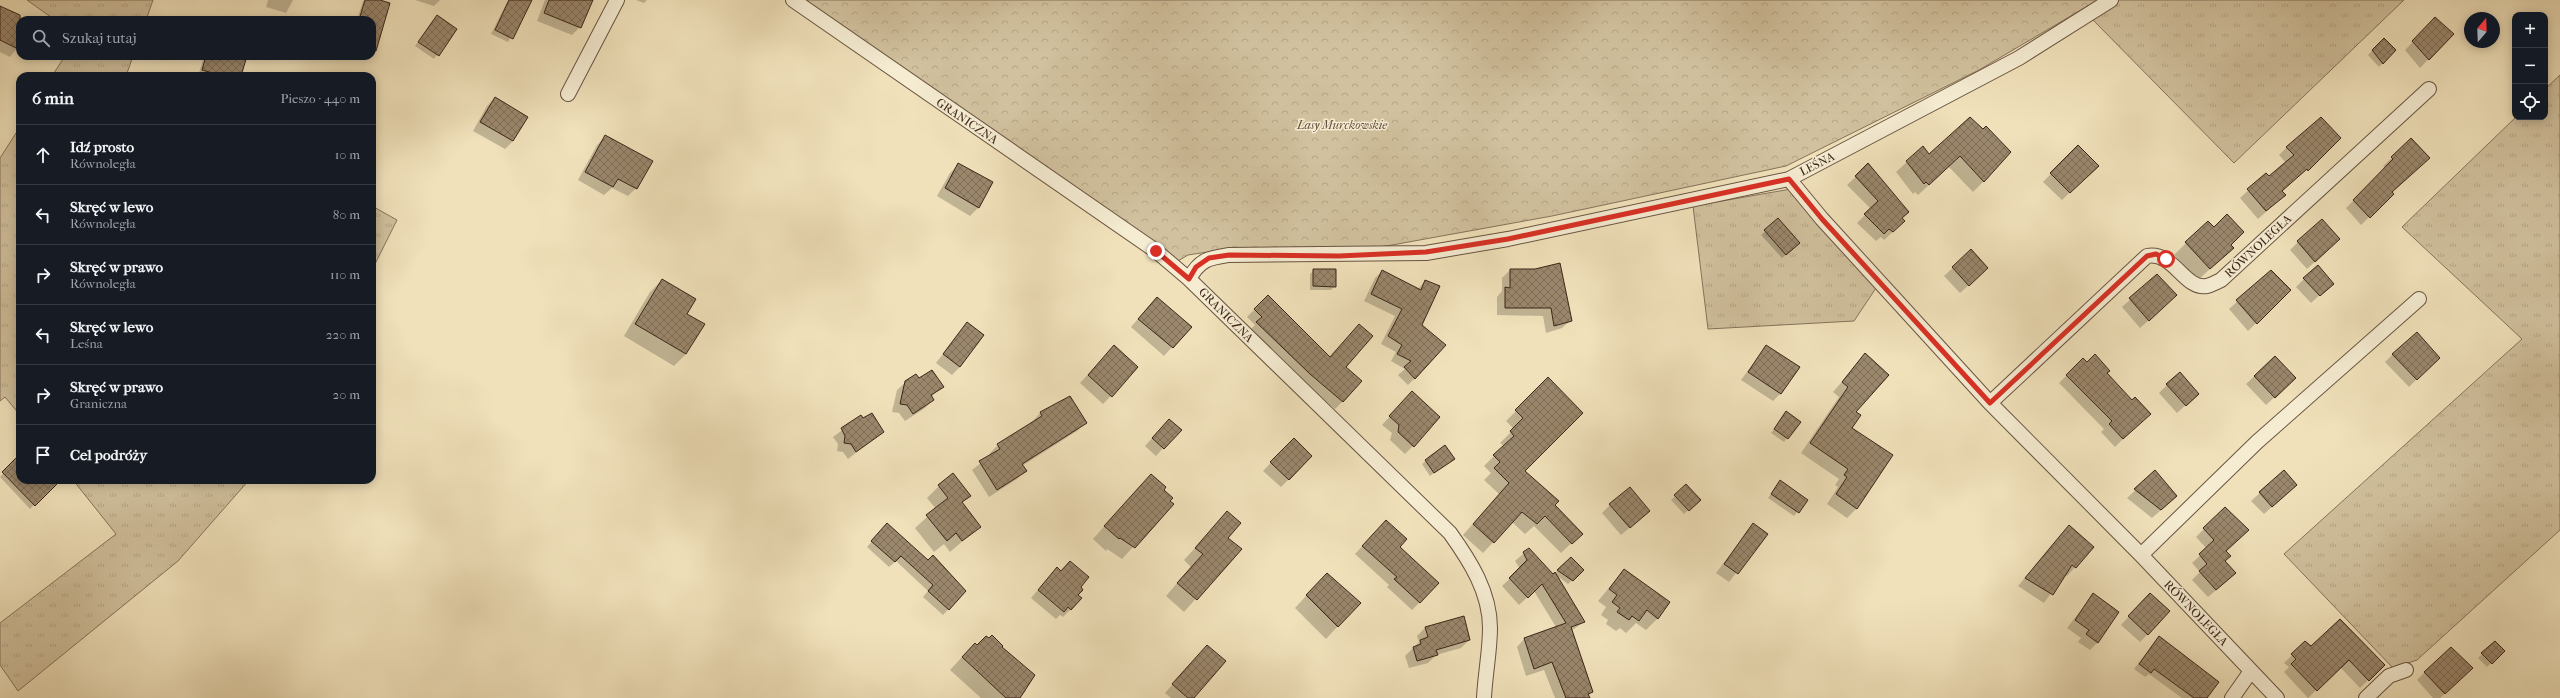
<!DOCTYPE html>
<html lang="pl">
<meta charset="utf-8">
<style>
:root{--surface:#171b24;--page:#242831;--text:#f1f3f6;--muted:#9ea1a6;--line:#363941}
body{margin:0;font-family:"IM FELL French Canon",serif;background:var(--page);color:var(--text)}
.controls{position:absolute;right:12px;top:12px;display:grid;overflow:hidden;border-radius:8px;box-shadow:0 2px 10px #0003}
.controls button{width:36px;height:36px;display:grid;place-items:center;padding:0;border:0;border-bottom:1px solid var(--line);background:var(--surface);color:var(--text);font:20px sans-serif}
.compass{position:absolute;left:2464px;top:12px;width:36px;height:36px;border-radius:50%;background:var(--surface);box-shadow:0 2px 10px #0003;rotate:19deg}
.stop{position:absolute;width:12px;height:12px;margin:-9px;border:3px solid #d93025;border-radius:50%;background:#fff}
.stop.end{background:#d93025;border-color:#fff;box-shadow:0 1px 4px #0008}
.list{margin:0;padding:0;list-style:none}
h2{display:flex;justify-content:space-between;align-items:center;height:52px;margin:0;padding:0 16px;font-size:17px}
h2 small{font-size:13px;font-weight:400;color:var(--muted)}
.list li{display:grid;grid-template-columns:26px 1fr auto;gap:12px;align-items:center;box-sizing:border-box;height:60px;padding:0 16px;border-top:1px solid var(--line)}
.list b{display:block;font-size:15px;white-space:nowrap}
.list p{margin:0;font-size:13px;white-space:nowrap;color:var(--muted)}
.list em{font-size:13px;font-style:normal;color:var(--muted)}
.icon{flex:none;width:22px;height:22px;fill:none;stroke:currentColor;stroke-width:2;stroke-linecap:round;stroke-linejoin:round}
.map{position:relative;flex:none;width:2560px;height:698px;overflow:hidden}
.search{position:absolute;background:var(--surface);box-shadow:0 2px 10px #0003;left:16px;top:16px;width:360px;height:44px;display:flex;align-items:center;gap:10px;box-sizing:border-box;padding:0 14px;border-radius:12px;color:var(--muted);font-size:15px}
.panel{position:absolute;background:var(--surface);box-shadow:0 2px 10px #0003;left:16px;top:72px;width:360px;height:412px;border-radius:12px}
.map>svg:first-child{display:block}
.grass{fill:url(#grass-tufts);stroke:#86735b}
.forest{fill:url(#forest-crowns);stroke:#86735b}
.shadow{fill:#0003}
.building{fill:url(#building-cross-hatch);stroke:#3c2518}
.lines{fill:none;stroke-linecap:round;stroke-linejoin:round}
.minor-casing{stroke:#695440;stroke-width:16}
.minor{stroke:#f5ecd2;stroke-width:14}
.route{stroke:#d93025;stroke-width:5}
.labels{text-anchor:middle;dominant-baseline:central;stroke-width:3;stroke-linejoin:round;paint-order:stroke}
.street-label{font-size:12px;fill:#3c2518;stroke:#f5ecd2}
.park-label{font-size:12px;font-style:italic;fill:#614c3a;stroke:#f5ecd2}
</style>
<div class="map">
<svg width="2560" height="698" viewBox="0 0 2560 698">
<defs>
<pattern id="grass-tufts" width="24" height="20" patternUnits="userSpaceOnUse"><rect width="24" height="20" fill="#d1c19e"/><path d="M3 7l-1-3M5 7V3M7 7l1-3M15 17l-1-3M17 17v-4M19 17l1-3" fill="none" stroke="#b4a687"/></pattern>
<pattern id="forest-crowns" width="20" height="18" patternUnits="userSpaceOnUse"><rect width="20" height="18" fill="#d1c19e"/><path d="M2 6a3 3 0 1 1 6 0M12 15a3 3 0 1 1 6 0" fill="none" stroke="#b4a687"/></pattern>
<pattern id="building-cross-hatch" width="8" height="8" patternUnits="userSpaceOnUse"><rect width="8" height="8" fill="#9a876c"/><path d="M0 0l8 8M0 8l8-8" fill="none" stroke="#7f6e58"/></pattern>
</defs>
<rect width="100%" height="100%" fill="#f0e1ba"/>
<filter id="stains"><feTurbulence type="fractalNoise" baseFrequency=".005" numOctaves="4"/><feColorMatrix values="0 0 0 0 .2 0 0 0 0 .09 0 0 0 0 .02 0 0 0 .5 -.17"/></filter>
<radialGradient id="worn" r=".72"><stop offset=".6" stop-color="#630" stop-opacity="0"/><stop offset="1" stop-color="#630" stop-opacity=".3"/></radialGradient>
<path class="grass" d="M27,0H153L146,20H55Z
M2109,0H2404L2234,163L2092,19Z
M65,56H133L126,76H52Z
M2560,75V530L2417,660L2393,668L2284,554L2522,339L2402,227L2516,117H2545V89Z
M20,127V415L5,397L0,401V158Z
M1791,189L1876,288L1854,321L1708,329L1693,206Z
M372,206L397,220L372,270Z
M73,480H249L178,561L18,691L0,665V623L116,534Z"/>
<path class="forest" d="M805,0H2098L1979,70L1786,166L1552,216L1392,245L1351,251L1226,249L1188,255L1178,261L866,45Z"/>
<path class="shadow" d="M268,0H293L286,13L266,7Z
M376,0L372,40V20H357L363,1Z
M415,0H440L434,6Z
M508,0H521L529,4L508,42L491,34Z
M545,0H583L580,27L572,35L537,21Z
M636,0H647L644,3Z
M2,8L27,20H20V44L10,57L0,52V11Z
M437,16L456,29L434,59L415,46Z
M2435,19L2453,34L2420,68L2405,50Z
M2384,39L2383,63L2379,67L2368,55Z
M204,56H246L240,76H207L199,73Z
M495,98L527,117L513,141L505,149L473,131L487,106Z
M1970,118L1997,168L1973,192L1949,167L1918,195L1915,192L1913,194L1896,172L1907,162L1929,155Z
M605,137L636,188L628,196L612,188L604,195L578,180L597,145Z
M2411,140L2392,194L2361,225L2346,208L2386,168L2383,166Z
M2332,145L2325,154L2281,191L2276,203L2258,219L2240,198L2266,174L2269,177L2286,163L2279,155L2287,147Z
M2078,146L2097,166L2062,200L2043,182Z
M958,165L991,183L978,208L970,216L937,196L950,173Z
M1868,165L1900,218L1896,229L1884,240L1881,237L1876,241L1857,223L1871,209L1847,185Z
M1778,220L1795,247L1782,258L1761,235Z
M2298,242L2331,247L2307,269L2290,250Z
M2186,243L2230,245L2220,260L2198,280L2174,255Z
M1971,251L1979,276L1960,293L1944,276Z
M1314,270L1335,286L1331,290H1310V274Z
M1510,270L1571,320L1562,328L1546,333L1543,316L1497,315V297L1502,291V278Z
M1382,271L1418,289L1425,281L1415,378L1408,385L1398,375L1405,369L1391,361L1396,352L1381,344L1395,316L1364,301L1375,278Z
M2271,271L2290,290L2248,331L2229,309Z
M2157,275L2168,303L2140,328L2122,307Z
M2304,279L2324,291L2311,303L2296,287Z
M662,280L686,314V354L674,366L624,336L650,292Z
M1268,296L1330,358L1359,325L1345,367L1343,401L1335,409L1302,381L1250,330L1255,325L1247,317Z
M1149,306L1190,327L1164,356L1131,327Z
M967,323L960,367L952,375L936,363Z
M1766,346L1781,393L1773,401L1741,380Z
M2393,354L2439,357L2409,387L2385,362Z
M1106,355L1111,396L1103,404L1080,383Z
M1865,355L1851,428L1857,508L1847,518L1827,504L1838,487L1835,485L1839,479L1801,453L1839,397L1833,392Z
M2275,357L2287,386L2266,405L2246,384Z
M2083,359L2106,374L2141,421L2115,447L2101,432L2104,429L2059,383Z
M1548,379L1523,471L1581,534L1561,553L1534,526L1525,534L1512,522L1483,553L1463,535L1499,494L1484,480L1491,473L1484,466L1504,446L1500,443L1514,429L1506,421Z
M919,380L942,387L931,397L933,400L925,408L905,421L899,413L892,412L897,390L906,382Z
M2167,385L2189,402L2177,413L2159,393Z
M1404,401L1413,446L1405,454L1390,440L1392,433L1382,425Z
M1040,413L1085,423L1077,431L1022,466L1025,471L1017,479L989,497L972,470L991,455L990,453L998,445L1034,422L1033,421Z
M861,416L883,431L848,459L843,452L837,451L838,444L833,437Z
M1783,416L1799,422L1784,442L1771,433Z
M1161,428L1163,448L1156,456L1145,446Z
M1445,446L1450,462L1430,476L1422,464Z
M1286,447L1289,479L1281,487L1263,471Z
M20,455V480H49L54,485L30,509L0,477Z
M2284,471L2296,485L2264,514L2251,501Z
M2155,472L2168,504L2152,518L2127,498Z
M1777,485L1807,500L1794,516L1768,498Z
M939,486L969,495L962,503L979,527L950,552L944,544L934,552L915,528L936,509L927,498Z
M1686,486L1699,500L1684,514L1671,500Z
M1139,487L1162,490L1173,504L1122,559L1107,549L1106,551L1093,539Z
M1610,505L1640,519L1621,535L1602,513Z
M2225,508V561L2227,581L2208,597L2192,580L2200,572L2192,563L2207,549L2196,537Z
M1227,513V538L1240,549L1184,612L1166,596L1191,567L1184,560Z
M1386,521L1399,547L1420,602L1412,610L1387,587L1389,585L1355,554Z
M1753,524L1766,534L1729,582L1716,573Z
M882,530L928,561L965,591L943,615L923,597L928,591L896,561L889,567L867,547Z
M2061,534L2093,548L2067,576L2065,574L2044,603L2018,586Z
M1529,549L1553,575L1571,558L1583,570L1568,584L1556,575L1584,622L1571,631L1592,692L1588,696L1589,698H1555L1544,670L1526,676L1517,647L1525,638L1556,627L1534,591L1519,605L1502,586L1520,569L1515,561Z
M1070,562L1079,587L1071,609L1063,617L1060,615L1056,619L1031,598L1049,577L1060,571Z
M1624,570L1658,618L1646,630L1636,623L1626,633L1620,628L1616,631L1606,624L1608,620L1601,615L1606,607L1598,601Z
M1315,586L1359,603L1326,639L1295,608Z
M2093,595L2098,642L2090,650L2078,642L2081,638L2067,628Z
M2142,602L2148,634L2140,642L2121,625Z
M1425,628L1469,640L1461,648L1436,655L1428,663L1409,668L1405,656L1419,642L1417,636Z
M2159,637L2206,698H2182L2149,674L2145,677L2134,669Z
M2321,638L2383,665L2360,688L2340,667L2308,698L2284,672L2289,667L2284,663L2305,643L2309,647Z
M2495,642L2503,651L2487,667L2478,658Z
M1000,647L1026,691L1019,698H981L950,670L963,656Z
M1199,654L1192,698H1171L1165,693Z
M2463,658L2472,668L2440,698H2433L2417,680L2425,672Z"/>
<path class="building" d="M365,0H380L390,3L376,51L372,50V20H359Z
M509,0H532L513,39L495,30Z
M549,0H593L581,28L544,13Z
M0,6L20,15V50L0,40Z
M437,15L457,29L439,56L418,42Z
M2435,17L2454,34L2429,60L2412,41Z
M2384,38L2396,50L2383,64L2372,50Z
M206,56H247L241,76H223L202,70Z
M495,97L528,117L513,141L480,122Z
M1970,117L1983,129L1986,126L2011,152L1984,182L1960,156L1929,185L1926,182L1924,184L1906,161L1923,146L1929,154Z
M2321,117L2341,138L2308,171L2307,169L2282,191L2286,195L2266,211L2247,189L2266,173L2269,176L2294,155L2286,147Z
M605,135L653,161L637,189L618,179L613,187L585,172Z
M2411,138L2430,158L2392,192L2394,194L2370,218L2353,200L2393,159L2391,157Z
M2078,145L2099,166L2070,193L2050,173Z
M958,163L993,182L979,208L945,188Z
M1868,163L1909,212L1902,218L1905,221L1893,232L1889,229L1884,234L1864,214L1878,201L1855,176Z
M2227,214L2244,232L2231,245L2234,248L2210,269L2185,242L2208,221L2214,227Z
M1778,218L1800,243L1786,255L1764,230Z
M2322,219L2340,239L2315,262L2297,241Z
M1971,249L1988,268L1969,286L1952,267Z
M1560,263L1572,321L1554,326L1551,308H1505V287L1510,288V269H1535Z
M2318,265L2334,284L2320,296L2303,278Z
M1313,269H1336V287L1313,286Z
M1382,270L1421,290L1425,280L1440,286L1422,325L1446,345L1415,379L1404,367L1411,361L1397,354L1402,345L1388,336L1402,309L1371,294Z
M2271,270L2291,290L2257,324L2236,300Z
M2157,274L2177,295L2149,321L2129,298Z
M662,279L696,299L687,314L705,324L686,354L635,324Z
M1268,295L1330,357L1359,324L1373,336L1346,367L1362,381L1343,402L1310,374L1256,322L1262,317L1254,309Z
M1157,297L1192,327L1173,348L1138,319Z
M967,322L984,335L960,367L943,354Z
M2417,332L2440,358L2417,380L2392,354Z
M1114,345L1138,367L1112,397L1088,375Z
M1766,345L1800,367L1781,394L1748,372Z
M1865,353L1889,375L1856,412L1861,415L1852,428L1893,455L1857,509L1836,494L1847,477L1844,475L1848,469L1810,443L1848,387L1842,382Z
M2095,354L2110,371L2107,373L2132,400L2135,397L2151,414L2123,439L2109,424L2112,421L2066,375L2083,358L2087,362Z
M2275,356L2296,378L2275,398L2254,376Z
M932,370L944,387L931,395L934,400L913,414L907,405L900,404L905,381L916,374L919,378Z
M2180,372L2199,394L2186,406L2166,384Z
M1548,377L1583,413L1525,471L1559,501L1555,505L1583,534L1572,544L1545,516L1537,524L1522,512L1494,543L1473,524L1509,483L1494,468L1500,462L1493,455L1514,436L1510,431L1523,418L1515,410Z
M1412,391L1440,417L1414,447L1398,432L1399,425L1389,416Z
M1070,396L1087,423L1022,464L1027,471L997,490L979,461L1000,449L997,444L1042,416L1040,412Z
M1786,411L1801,422L1788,439L1774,429Z
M872,413L884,432L856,452L851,444L844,443L845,436L841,428L861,415L863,418Z
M1169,419L1182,430L1164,449L1152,438Z
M1294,438L1312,456L1289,480L1270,462Z
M1445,445L1455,459L1434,473L1425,460Z
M20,454V480H61L35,506L2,472Z
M2155,470L2177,496L2161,510L2134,489Z
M2284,470L2297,485L2272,507L2259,492Z
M953,473L971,496L962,502L981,527L962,541L956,533L947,541L926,515L948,498L938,485Z
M1151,474L1166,487L1164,490L1173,498L1170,501L1174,504L1135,548L1120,538L1119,539L1104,526Z
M1780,480L1808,500L1799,513L1771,494Z
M1686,484L1701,500L1689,511L1674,495Z
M1630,487L1650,511L1630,528L1609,504Z
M2225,507L2249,530L2226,551L2231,556L2225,561L2236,573L2216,590L2199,571L2207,564L2199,554L2214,540L2203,528Z
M1227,511L1241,523L1228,538L1242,549L1197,600L1177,583L1203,554L1195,548Z
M1386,520L1407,539L1400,547L1439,583L1420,603L1394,579L1397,577L1362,546Z
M887,523L928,560L933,555L966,591L949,610L928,591L933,585L901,556L895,562L871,541Z
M1753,523L1768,534L1738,574L1724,564Z
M2069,525L2094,547L2076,568L2072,565L2053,595L2025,578Z
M1529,548L1553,574L1555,572L1585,622L1571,627L1593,692L1588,694L1590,698H1566L1552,662L1534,669L1524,638L1566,623L1542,584L1528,598L1509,578L1527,560L1523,552Z
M1571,557L1584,570L1573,581L1557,570Z
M1070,561L1089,577L1081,587L1083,590L1078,595L1082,598L1071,610L1068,607L1064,612L1038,590L1057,567L1061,571Z
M1624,569L1670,602L1658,619L1647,610L1639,621L1632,616L1629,620L1617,612L1620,608L1612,602L1617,595L1609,589Z
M1327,573L1361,603L1338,627L1306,595Z
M2093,593L2119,612L2098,643L2086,634L2089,630L2075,620Z
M2150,593L2170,611L2148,635L2128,616Z
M1464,616L1470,640L1436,650L1438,655L1417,661L1413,647L1421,644L1420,640L1428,637L1425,627Z
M2340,619L2385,665L2369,681L2349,660L2317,691L2291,664L2296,659L2291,654L2305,641L2311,646Z
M992,635L1003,646L1002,647L1035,675L1020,698H1006L962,657L975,643L977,645L986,636L989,638Z
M2159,636L2219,682L2207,698H2194L2154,669L2151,673L2139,664Z
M2495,641L2505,651L2492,664L2481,653Z
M1207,645L1226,661L1194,698H1188L1172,684Z
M2451,647L2473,668L2445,694L2424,672Z"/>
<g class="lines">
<g class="minor-casing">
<path id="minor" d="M793,0L1156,251L1189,279L1450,533C1470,561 1490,592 1490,628C1490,651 1485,675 1484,698
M568,94L617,0
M1789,179L1822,219L1990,403L2141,555L2277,698
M1189,279C1200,259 1209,258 1229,255L1426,253L1508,239L1789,179L2019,58L2111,0
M1990,403L2147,256C2174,251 2184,290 2207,286C2211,285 2217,282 2221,280L2429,89
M2141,555L2257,442L2419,299
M2232,698L2251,671
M2366,698L2389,676L2406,670"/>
</g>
<use href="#minor" class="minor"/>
</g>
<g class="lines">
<path class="route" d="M1156,251L1189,279L1196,267L1209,258L1229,255L1339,256L1426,252L1508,239L1789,179L1822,219L1990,403L2147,256L2156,254L2166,259"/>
</g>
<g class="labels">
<g class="street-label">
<text transform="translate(967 121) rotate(34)">GRANICZNA</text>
<text transform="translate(1817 164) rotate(-27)">LEŚNA</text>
<text transform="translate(2258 246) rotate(-43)">RÓWNOLEGŁA</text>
<text transform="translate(1226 315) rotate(45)">GRANICZNA</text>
<text transform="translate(2196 613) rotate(46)">RÓWNOLEGŁA</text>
</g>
<g class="park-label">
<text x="1342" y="125">Lasy Murckowskie</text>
</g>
</g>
<rect width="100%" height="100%" filter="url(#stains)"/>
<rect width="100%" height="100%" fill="url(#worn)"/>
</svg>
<div class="controls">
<button>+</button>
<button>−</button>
<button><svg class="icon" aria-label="locate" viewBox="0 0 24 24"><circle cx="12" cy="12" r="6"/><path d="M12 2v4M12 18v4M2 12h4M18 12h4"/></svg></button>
</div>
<svg class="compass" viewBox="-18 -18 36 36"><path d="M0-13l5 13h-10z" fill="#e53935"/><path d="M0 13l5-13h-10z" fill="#9ea1a6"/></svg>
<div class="stop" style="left:2166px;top:259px"></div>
<div class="stop end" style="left:1156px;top:251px"></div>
<div class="search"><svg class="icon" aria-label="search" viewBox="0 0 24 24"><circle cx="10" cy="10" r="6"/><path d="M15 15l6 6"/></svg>Szukaj tutaj</div>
<section class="panel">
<h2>6 min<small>Pieszo · 440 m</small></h2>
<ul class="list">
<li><svg class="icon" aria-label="ahead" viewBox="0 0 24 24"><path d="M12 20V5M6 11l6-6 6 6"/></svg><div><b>Idź prosto</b><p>Równoległa</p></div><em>10 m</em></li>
<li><svg class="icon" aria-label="left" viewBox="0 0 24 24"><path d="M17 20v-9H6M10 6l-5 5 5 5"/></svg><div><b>Skręć w lewo</b><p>Równoległa</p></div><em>80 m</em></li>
<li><svg class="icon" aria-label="right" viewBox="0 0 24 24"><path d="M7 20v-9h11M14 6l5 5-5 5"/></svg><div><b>Skręć w prawo</b><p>Równoległa</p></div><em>110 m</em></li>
<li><svg class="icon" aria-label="left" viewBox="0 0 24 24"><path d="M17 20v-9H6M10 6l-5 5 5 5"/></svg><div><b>Skręć w lewo</b><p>Leśna</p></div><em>220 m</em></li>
<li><svg class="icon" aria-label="right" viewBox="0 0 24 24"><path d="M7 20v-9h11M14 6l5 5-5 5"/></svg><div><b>Skręć w prawo</b><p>Graniczna</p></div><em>20 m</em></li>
<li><svg class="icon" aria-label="arrive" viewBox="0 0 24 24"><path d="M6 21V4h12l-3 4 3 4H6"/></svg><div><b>Cel podróży</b></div></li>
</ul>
</section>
</div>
